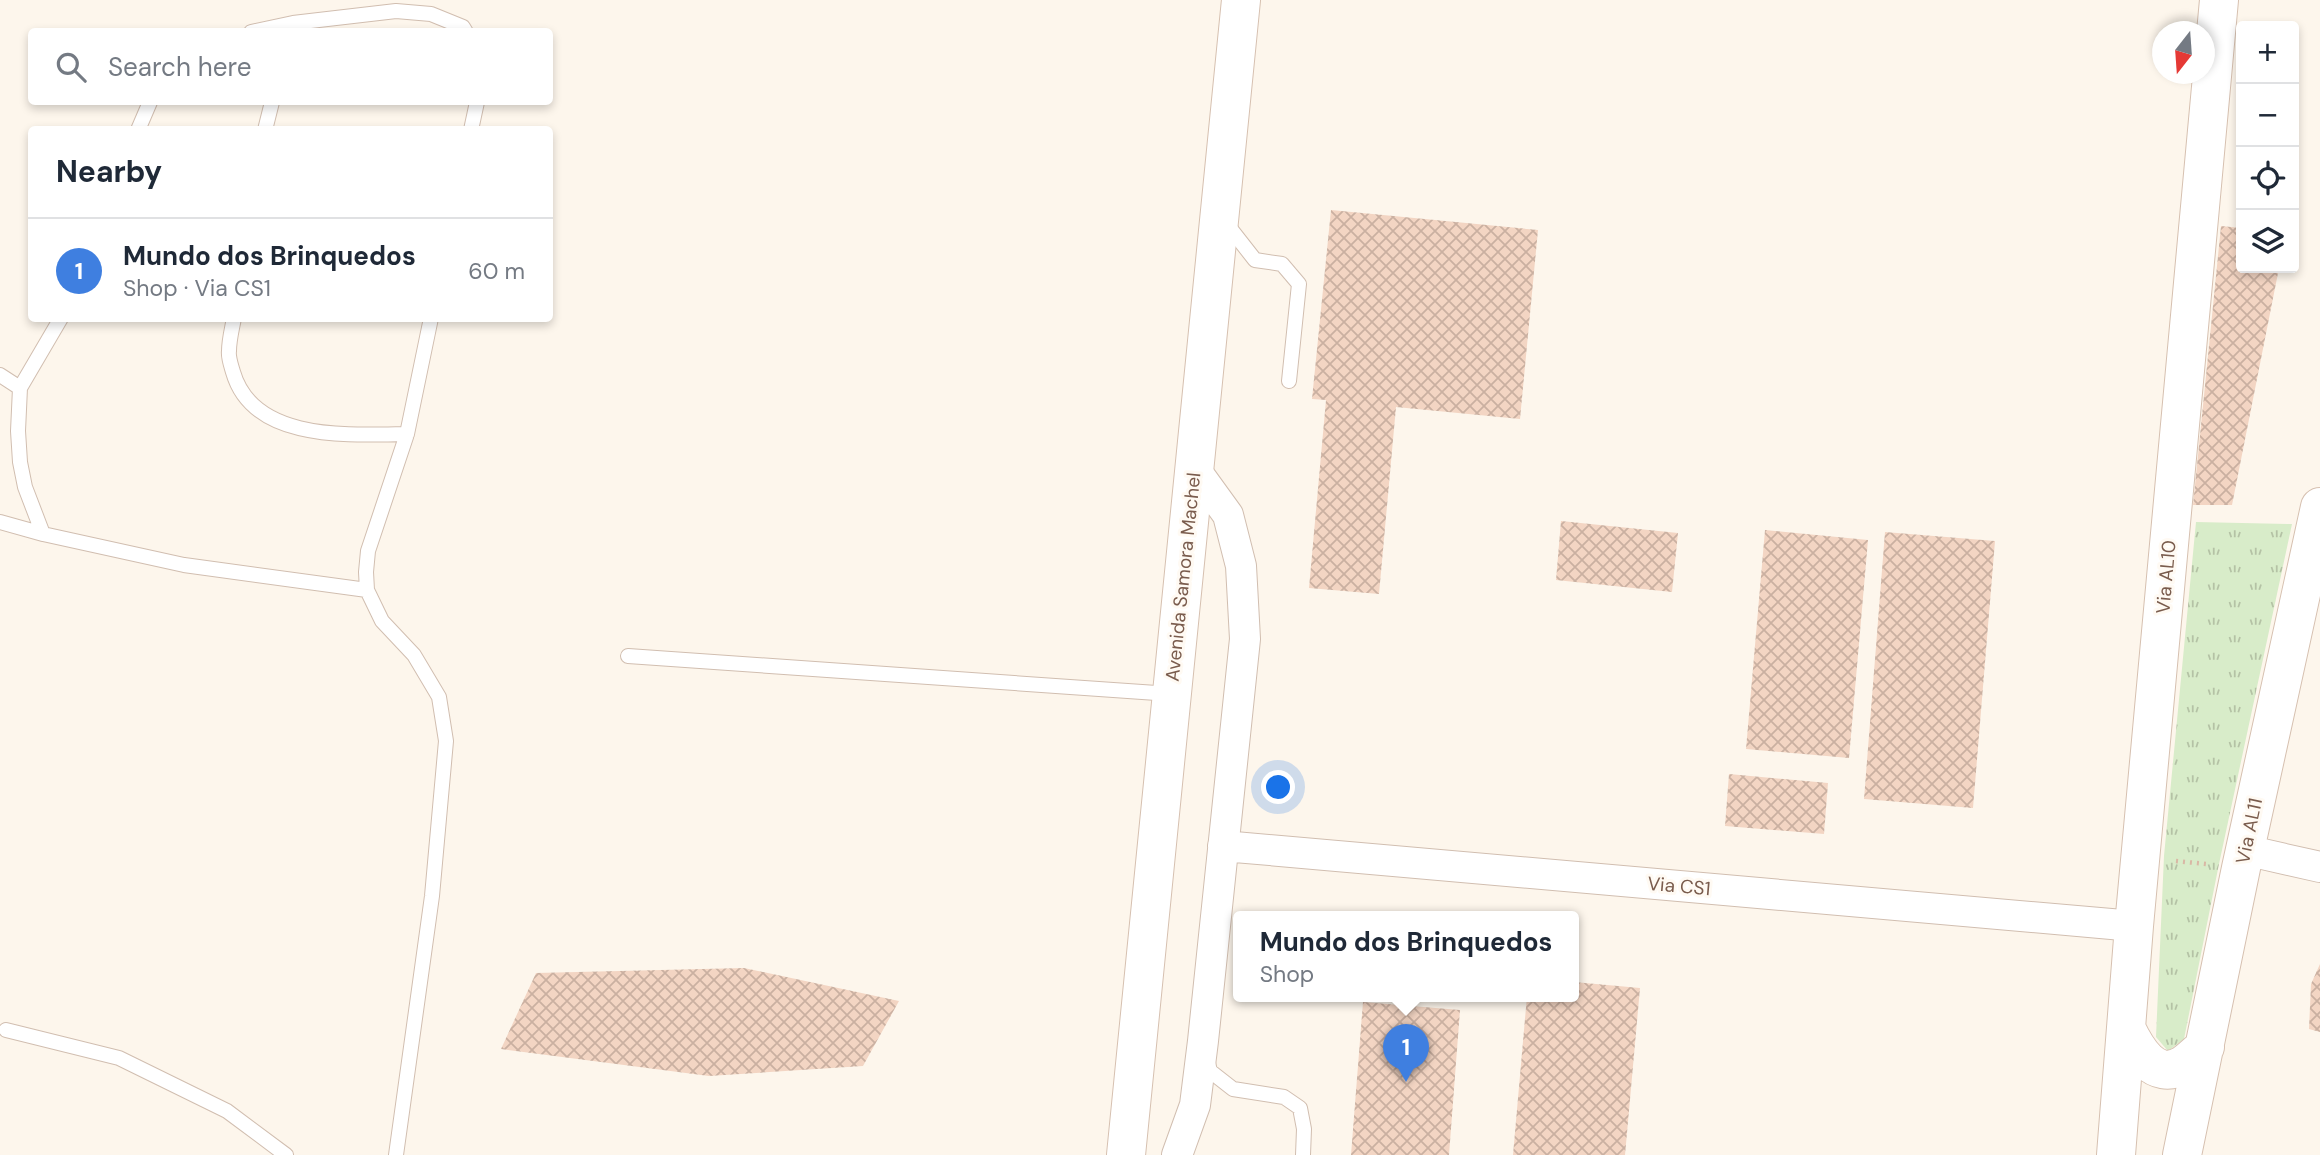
<!DOCTYPE html>
<meta charset="utf-8">
<style>
:root{--surface:#fff;--page:#f6f6f7;--text:#1f2937;--muted:#747a83;--line:#e0e1e3;--accent:#0f766e}
body{margin:0;font-family:"DM Sans",sans-serif;background:var(--page);color:var(--text)}
.controls{position:absolute;right:21px;top:21px;display:grid;overflow:hidden;border-radius:7px;box-shadow:0 4px 10px #0003}
.controls button{width:63px;height:63px;display:grid;place-items:center;padding:0;border:0;border-bottom:2px solid var(--line);background:var(--surface);color:var(--text);font:35px sans-serif}
.compass{position:absolute;left:2152px;top:21px;width:63px;height:63px;border-radius:50%;background:var(--surface);box-shadow:0 4px 10px #0003;rotate:197deg}
.you{position:absolute;left:1279px;top:788px;width:24px;height:24px;margin:-18px;border:5px solid #fff;border-radius:50%;background:#1a73e8;box-shadow:0 0 0 10px #1a73e833}
.badge{display:grid;place-items:center;width:46px;height:46px;border-radius:50%;background:var(--accent);color:#fff;font-size:23px;font-weight:700}
.pin{position:absolute;translate:-50% -58px;filter:drop-shadow(0 2px 4px #0008)}
.pin::after{content:'';position:absolute;top:37px;width:24px;height:21px;background:inherit;clip-path:polygon(0 0,100% 0,50% 100%)}
.popup{position:absolute;left:1233px;top:911px;width:346px;height:91px;box-sizing:border-box;display:grid;place-content:center;border-radius:7px;background:var(--surface);filter:drop-shadow(0 2px 5px #0005);font-size:23px;white-space:nowrap;color:var(--muted)}
.popup b{font-size:26px;color:var(--text)}
.popup::after{content:'';position:absolute;left:50%;top:100%;margin-left:-14px;border:14px solid transparent;border-top-color:var(--surface)}
.list{margin:0;padding:0;list-style:none}
h2{display:flex;justify-content:space-between;align-items:center;height:91px;margin:0;padding:0 28px;font-size:30px}
h2 small{font-size:23px;font-weight:400;color:var(--muted)}
.list li{display:grid;grid-template-columns:46px 1fr auto;gap:21px;align-items:center;box-sizing:border-box;height:105px;padding:0 28px;border-top:2px solid var(--line)}
.list b{display:block;font-size:26px;white-space:nowrap}
.list p{margin:0;font-size:23px;white-space:nowrap;color:var(--muted)}
.list em{font-size:23px;font-style:normal;color:var(--muted)}
.icon{flex:none;width:38px;height:38px;fill:none;stroke:currentColor;stroke-width:2;stroke-linecap:round;stroke-linejoin:round}
.map{position:relative;flex:none;width:2320px;height:1155px;overflow:hidden}
.search{position:absolute;background:var(--surface);box-shadow:0 4px 10px #0003;left:28px;top:28px;width:525px;height:77px;display:flex;align-items:center;gap:18px;box-sizing:border-box;padding:0 24px;border-radius:7px;color:var(--muted);font-size:26px}
.panel{position:absolute;background:var(--surface);box-shadow:0 4px 10px #0003;left:28px;top:126px;width:525px;height:196px;border-radius:7px}
.map>svg:first-child{display:block}
.grass{fill:url(#grass-tufts)}
.building{fill:url(#building-cross-hatch)}
.lines{fill:none;stroke-linecap:round;stroke-linejoin:round}
.lane-casing{stroke:#d1beb0;stroke-width:16}
.street-casing{stroke:#d1beb0;stroke-width:32}
.secondary-casing{stroke:#d6c0b0;stroke-width:40}
.path{stroke:#d9b8a5;stroke-width:4.5;stroke-dasharray:2 5;stroke-linecap:butt}
.lane{stroke:#fff;stroke-width:14}
.street{stroke:#fff;stroke-width:30}
.secondary{stroke:#fff;stroke-width:38}
.labels{text-anchor:middle;dominant-baseline:central;stroke-width:6;stroke-linejoin:round;paint-order:stroke}
.street-label{font-size:19px;fill:#7a5c4d;stroke:#fffaf3}
</style>
<div class="map">
<svg width="2320" height="1155" viewBox="0 0 2320 1155">
<defs>
<pattern id="grass-tufts" width="24" height="20" patternUnits="userSpaceOnUse" patternTransform="scale(1.75)"><rect width="24" height="20" fill="#d8ecc9"/><path d="M3 7l-1-3M5 7V3M7 7l1-3M15 17l-1-3M17 17v-4M19 17l1-3" fill="none" stroke="#b4c2a5"/></pattern>
<pattern id="building-cross-hatch" width="8" height="8" patternUnits="userSpaceOnUse" patternTransform="scale(1.75)"><rect width="8" height="8" fill="#f3d5c3"/><path d="M0 0l8 8M0 8l8-8" fill="none" stroke="#cab0a1"/></pattern>
</defs>
<rect width="100%" height="100%" fill="#fdf6ec"/>
<path class="grass" d="M2196,522L2292,524L2219,864L2184,1039L2168,1051L2156,1037L2164,856Z"/>
<path class="building" d="M1331,210L1538,230L1520,419L1396,407L1379,594L1309,588L1326,400L1312,399Z
M2221,226L2241,228V268H2279L2232,505H2193Z
M1561,521L1678,533L1672,592L1556,580Z
M1765,530L1868,540L1849,758L1746,749Z
M1885,532L1995,541L1973,808L1864,799Z
M1729,774L1828,783L1824,834L1725,826Z
M2320,964V1032L2309,1029L2311,984Z
M744,968L899,1001L863,1066L709,1076L501,1049L536,973Z
M1574,982L1640,988L1625,1155H1513L1527,996H1574Z
M1363,1002L1460,1010L1449,1155H1351Z"/>
<g class="lines">
<g class="lane-casing">
<path id="lane" d="M251,32L293,23L396,11L431,14L463,27L466,32
M138,130L150,102
M265,130L272,102
M471,130L477,102
M1226,223L1255,260L1282,264L1299,284L1289,381
M61,318L20,388L18,431L20,462L25,487L43,534L184,565L367,590
M234,318C232,329 229,340 229,351C228,357 231,365 233,372C253,442 350,435 407,434
M0,375L20,388
M0,522L43,534
M628,656L1171,694
M6,1030L119,1058L227,1111L286,1155
M1207,1059L1210,1071L1233,1089L1284,1097L1300,1108L1304,1129L1303,1155
M396,1155L432,896L446,741L439,697L414,655L382,621L367,590L366,572L368,551L407,434L431,318"/>
</g>
<g class="street-casing">
<path id="street" d="M1223,846L2134,926
M2245,850L2320,867
M1177,1155L1195,1105L1203,1041L1245,639L1241,566L1228,515L1194,468"/>
</g>
<g class="secondary-casing">
<path id="secondary" d="M2126,1028C2136,1049 2154,1082 2183,1065C2191,1060 2198,1052 2205,1047
M1126,1155L1241,0
M2116,1155L2134,926L2219,0
M2182,1155L2241,868L2320,507"/>
</g>
<path class="path" d="M2176,861L2206,864"/>
<use href="#lane" class="lane"/>
<use href="#street" class="street"/>
<use href="#secondary" class="secondary"/>
</g>
<g class="labels">
<g class="street-label">
<text transform="translate(1183 577) rotate(-84)">Avenida Samora Machel</text>
<text transform="translate(2166 577) rotate(-85)">Via AL10</text>
<text transform="translate(2249 831) rotate(-78)">Via AL11</text>
<text transform="translate(1679 886) rotate(5)">Via CS1</text>
</g>
</g>
</svg>
<div class="controls">
<button>+</button>
<button>−</button>
<button><svg class="icon" aria-label="locate" viewBox="0 0 24 24"><circle cx="12" cy="12" r="6"/><path d="M12 2v4M12 18v4M2 12h4M18 12h4"/></svg></button>
<button><svg class="icon" aria-label="layers" viewBox="0 0 24 24"><path d="M12 4l9 5-9 5-9-5zM3 14l9 5 9-5"/></svg></button>
</div>
<svg class="compass" viewBox="-18 -18 36 36"><path d="M0-13l5 13h-10z" fill="#e53935"/><path d="M0 13l5-13h-10z" fill="#747a83"/></svg>
<div class="you"></div>
<div class="pin badge" style="left:1406px;top:1082px;background:#3f7fe0">1</div>
<div class="popup"><b>Mundo dos Brinquedos</b>Shop</div>
<div class="search"><svg class="icon" aria-label="search" viewBox="0 0 24 24"><circle cx="10" cy="10" r="6"/><path d="M15 15l6 6"/></svg>Search here</div>
<section class="panel">
<h2>Nearby<small></small></h2>
<ul class="list">
<li><span class="badge" style="background:#3f7fe0">1</span><div><b>Mundo dos Brinquedos</b><p>Shop · Via CS1</p></div><em>60 m</em></li>
</ul>
</section>
</div>
